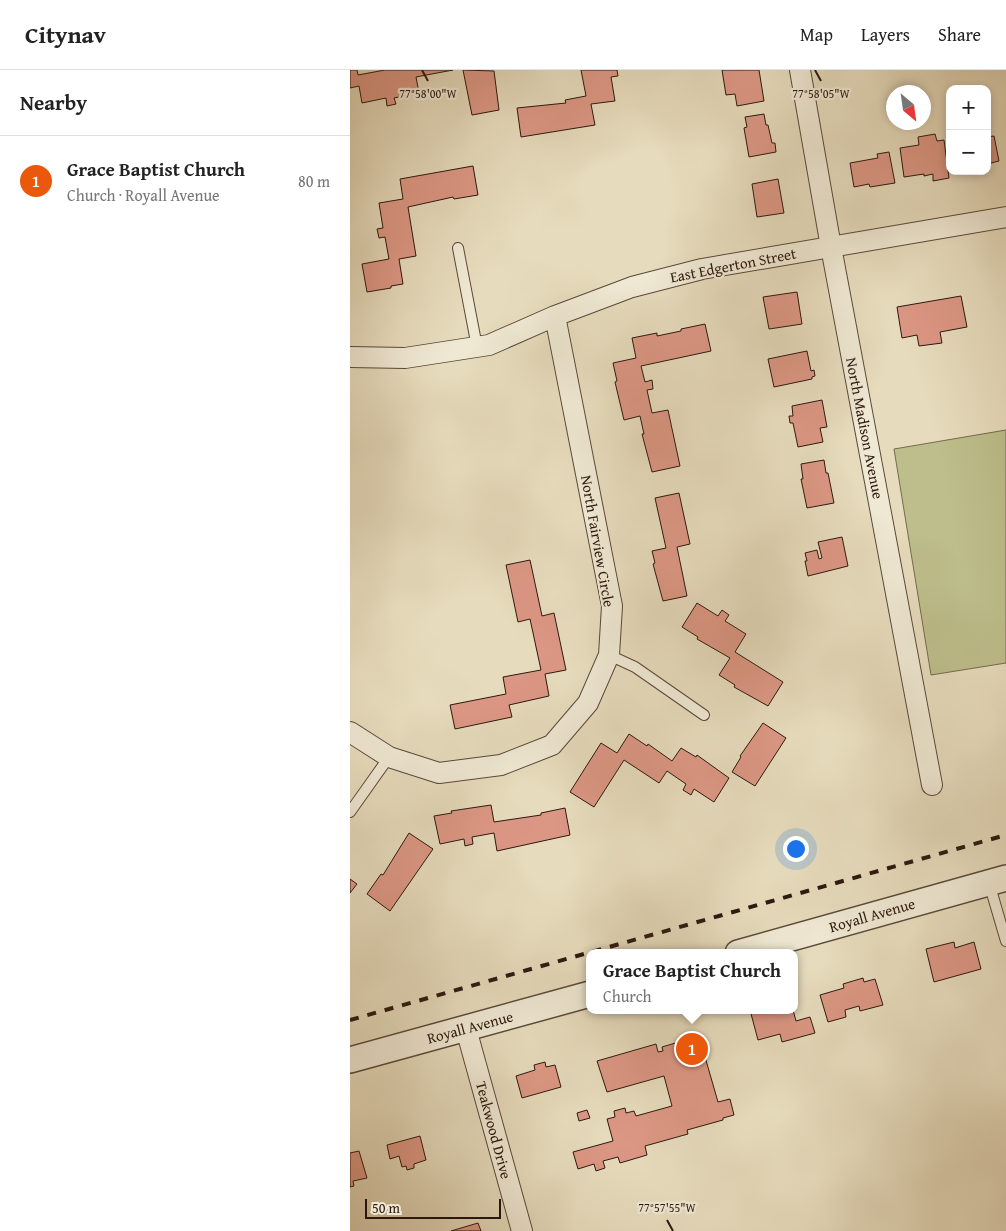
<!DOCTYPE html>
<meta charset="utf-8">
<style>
:root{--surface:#fff;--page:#f6f6f6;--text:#222;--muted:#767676;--line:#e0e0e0;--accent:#ea580c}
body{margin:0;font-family:"Gentium Book Plus",serif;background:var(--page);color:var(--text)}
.controls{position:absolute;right:15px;top:15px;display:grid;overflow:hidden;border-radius:10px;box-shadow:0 2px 8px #0003}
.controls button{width:45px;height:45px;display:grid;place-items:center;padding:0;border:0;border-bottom:1px solid var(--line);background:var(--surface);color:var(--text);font:25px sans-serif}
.compass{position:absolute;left:536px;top:15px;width:45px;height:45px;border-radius:50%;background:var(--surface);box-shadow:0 2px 8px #0003;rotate:151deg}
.scale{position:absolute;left:15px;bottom:12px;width:136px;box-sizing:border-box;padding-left:5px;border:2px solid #2c180f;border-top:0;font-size:14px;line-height:18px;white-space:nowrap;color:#2c180f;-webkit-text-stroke:4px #efe8d3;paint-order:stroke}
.you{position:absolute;left:445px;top:778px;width:18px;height:18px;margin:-12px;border:4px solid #fff;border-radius:50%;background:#1a73e8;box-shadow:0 0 0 8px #1a73e833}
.badge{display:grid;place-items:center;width:32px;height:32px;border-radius:50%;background:var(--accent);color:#fff;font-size:16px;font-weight:700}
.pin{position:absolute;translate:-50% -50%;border:2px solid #fff;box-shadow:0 1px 5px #0006}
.popup{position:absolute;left:236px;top:879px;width:212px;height:65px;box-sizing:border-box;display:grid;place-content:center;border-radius:10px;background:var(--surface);filter:drop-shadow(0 1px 4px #0005);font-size:16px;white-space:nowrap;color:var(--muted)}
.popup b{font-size:19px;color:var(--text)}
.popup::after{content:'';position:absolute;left:50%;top:100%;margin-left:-10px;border:10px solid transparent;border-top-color:var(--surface)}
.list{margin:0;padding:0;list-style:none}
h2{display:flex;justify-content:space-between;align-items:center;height:65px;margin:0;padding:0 20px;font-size:21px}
h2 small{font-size:16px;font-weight:400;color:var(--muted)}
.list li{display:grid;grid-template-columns:32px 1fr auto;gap:15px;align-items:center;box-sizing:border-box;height:90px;padding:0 20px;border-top:1px solid var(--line)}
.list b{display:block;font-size:19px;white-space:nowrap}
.list p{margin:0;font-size:16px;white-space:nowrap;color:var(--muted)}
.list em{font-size:16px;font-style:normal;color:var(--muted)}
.map{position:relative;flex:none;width:656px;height:1161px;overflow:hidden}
header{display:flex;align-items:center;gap:30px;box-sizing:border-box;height:70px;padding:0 25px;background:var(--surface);border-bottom:1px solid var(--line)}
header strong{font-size:24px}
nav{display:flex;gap:28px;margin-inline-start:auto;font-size:18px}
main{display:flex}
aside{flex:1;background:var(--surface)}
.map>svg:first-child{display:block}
.green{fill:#bdbe8b;stroke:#746b4d}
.building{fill:#dc9784;stroke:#2c180f}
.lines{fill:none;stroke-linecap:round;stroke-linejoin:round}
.service-casing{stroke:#5a493a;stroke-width:12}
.minor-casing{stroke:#5a493a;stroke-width:22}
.tertiary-casing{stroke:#5a493a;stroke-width:28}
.service{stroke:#efe8d3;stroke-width:10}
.minor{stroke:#efe8d3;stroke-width:20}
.tertiary{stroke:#efe8d3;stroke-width:25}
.rail{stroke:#2c180f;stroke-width:4;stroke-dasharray:9 9;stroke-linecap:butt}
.ticks{fill:none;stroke:#2c180f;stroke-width:2}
.labels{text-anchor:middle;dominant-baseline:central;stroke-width:4.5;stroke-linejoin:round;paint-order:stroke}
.street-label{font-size:15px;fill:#2c180f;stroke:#efe8d3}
.ticks-label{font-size:12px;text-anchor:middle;fill:#2c180f;stroke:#efe8d3;stroke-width:4.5;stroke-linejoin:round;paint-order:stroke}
</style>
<header>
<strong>Citynav</strong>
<nav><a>Map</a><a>Layers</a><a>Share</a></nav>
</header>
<main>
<aside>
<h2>Nearby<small></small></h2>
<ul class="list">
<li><span class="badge">1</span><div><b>Grace Baptist Church</b><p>Church · Royall Avenue</p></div><em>80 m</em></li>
</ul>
</aside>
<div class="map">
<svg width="656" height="1161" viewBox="0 0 656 1161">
<rect width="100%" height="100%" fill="#e6dbbc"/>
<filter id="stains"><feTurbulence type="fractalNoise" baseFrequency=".004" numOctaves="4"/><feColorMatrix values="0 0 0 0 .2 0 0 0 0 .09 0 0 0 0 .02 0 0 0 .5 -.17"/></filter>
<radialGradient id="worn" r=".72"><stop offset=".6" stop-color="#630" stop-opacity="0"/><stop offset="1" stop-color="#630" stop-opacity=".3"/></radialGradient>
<path class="green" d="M656,360V593L581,605L544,379Z"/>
<path class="building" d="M0,0H7L8,5L35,0H103L66,7L69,23L44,28L46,34L37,36L36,28L12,33L9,16L0,18Z
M113,0L144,1L149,40L122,45Z
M231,0H267L268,6L261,7L265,31L241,34L245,55L171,67L167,38L216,33L215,30L236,26Z
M372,0H409L414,31L387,36L385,24L376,25Z
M414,44L416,55H418L422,73H425L426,82L399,87L394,58L397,57L395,47Z
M585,64L587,71L594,70L599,108L583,111V104L574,106V104L554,107L550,78L569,75L568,67Z
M644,66L649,91L637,94V67Z
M539,82L545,113L520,117L519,114L504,117L500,93L528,88L527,84Z
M123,96L128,125L104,129L103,127L58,137L66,186L49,189L53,214L41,216V218L17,222L12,194L39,189L35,167L29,168L27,159L33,158L29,133L53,129L50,109Z
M428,109L434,143L407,147L402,114Z
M447,222L452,254L419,259L413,227Z
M611,226L617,257L590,262L592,273L569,276L567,265L552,268L547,237Z
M355,254L361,281L291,296L295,312L302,310L303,319L297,320L302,343L318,340L330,396L302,402L292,364H294L290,346L274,350L265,312L267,311L263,293L286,288L282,268L307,263V266L331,261V259Z
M457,281L461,301L464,300L465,306L462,307V309L424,317L418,289Z
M472,330L477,357L470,358L473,372L448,377L443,353H440L439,346H443L442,336Z
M474,390L476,403H478L484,433L457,438L451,409H453L451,394Z
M329,423L340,474L327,477L337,526L313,531L303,494L305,493L302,481L316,478L305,428Z
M492,467L498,496L458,506L455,491H457L455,483L467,480L469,489L472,488L468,472Z
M180,490L192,546L204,543L216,600L195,604L199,626L159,635L162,647L105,659L100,635L156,624L153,607L191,600L180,549L168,552L156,495Z
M347,533L368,546L372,540L379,545L375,551L396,564L385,582L433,612L418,636L384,617L385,615L369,605L380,588L347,569L348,567L332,557Z
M413,653L436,668L405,716L382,702L391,687L390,686Z
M279,664L297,676L298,674L322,691L331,678L346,687L347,685L379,708L364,732L344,719L341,725L333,720L336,714L317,701L309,713L274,690L244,737L220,722L251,673L267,683Z
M141,735L144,752L191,745V743L215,738L220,765L147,781L144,763L122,767L123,774L115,776L114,769L90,774L84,746L102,743L101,741Z
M59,763L83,779L40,841L17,824L31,804L33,805Z
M0,809L7,814L0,823Z
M604,872L605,878L624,872L631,899L584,912L576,879Z
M513,908L514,912L525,909L533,935L510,941L509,936L495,940L496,947L478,952L470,925L494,918L493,914Z
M400,940H443L446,951L460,947L465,963L432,972L430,964L408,970Z
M349,966L368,1032L380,1029L384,1045L373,1048V1050L337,1060L338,1064L295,1076L297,1085L270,1093L268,1087L253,1091L255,1098L246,1101L244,1094L228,1099L223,1082L263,1071L257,1049L265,1047L264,1041L275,1038L276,1043L284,1041L286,1046L322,1036L314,1006L257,1022L247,991L306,974L308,982L313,981L312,977Z
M195,992L196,997L205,995L211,1017L172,1028L166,1006L185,1000L184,995Z
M237,1040L240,1048L229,1051L227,1043Z
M70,1066L76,1090L64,1094V1098L57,1100L56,1096L52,1097L49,1086L40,1089L37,1075Z
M9,1081L17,1108L3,1111L4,1116L0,1117V1083Z
M128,1153L131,1161H101Z"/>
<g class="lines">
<g class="service-casing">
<path id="service" d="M108,178L127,277
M259,585L285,597L354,645
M0,742L39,687
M639,813L656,871"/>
</g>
<g class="minor-casing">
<path id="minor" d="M450,0L481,177L582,715
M0,287L55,288L139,275L205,246L282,217L352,199L656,147
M0,662L39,687L89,703L151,695L202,675L238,633L259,585L262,536L205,246
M116,959L172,1161"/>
</g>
<g class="tertiary-casing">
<path id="tertiary" d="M388,883L656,808
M0,990L240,924"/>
</g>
<use href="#service" class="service"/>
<use href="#minor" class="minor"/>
<use href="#tertiary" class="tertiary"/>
<path class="rail" d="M0,950L656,765"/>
</g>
<path class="ticks" d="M72,0L78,11M465,0L471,11M317,1150L323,1161"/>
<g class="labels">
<g class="street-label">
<text transform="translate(383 195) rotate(-11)">East Edgerton Street</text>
<text transform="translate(515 358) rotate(79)">North Madison Avenue</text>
<text transform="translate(248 471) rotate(80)">North Fairview Circle</text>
<text transform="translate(522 845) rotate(-16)">Royall Avenue</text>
<text transform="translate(120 957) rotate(-15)">Royall Avenue</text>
<text transform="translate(144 1060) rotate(75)">Teakwood Drive</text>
</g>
</g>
<g class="ticks-label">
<text x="78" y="28">77°58'00"W</text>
<text x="471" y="28">77°58'05"W</text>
<text x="317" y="1142">77°57'55"W</text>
</g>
<rect width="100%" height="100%" filter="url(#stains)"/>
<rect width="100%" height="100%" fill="url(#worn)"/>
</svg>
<div class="controls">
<button>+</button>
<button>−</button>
</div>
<svg class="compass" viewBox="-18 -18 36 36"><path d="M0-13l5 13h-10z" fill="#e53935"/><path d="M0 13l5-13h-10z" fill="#767676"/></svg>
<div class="scale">50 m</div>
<div class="you"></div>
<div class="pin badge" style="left:342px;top:979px">1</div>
<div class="popup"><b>Grace Baptist Church</b>Church</div>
</div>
</main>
